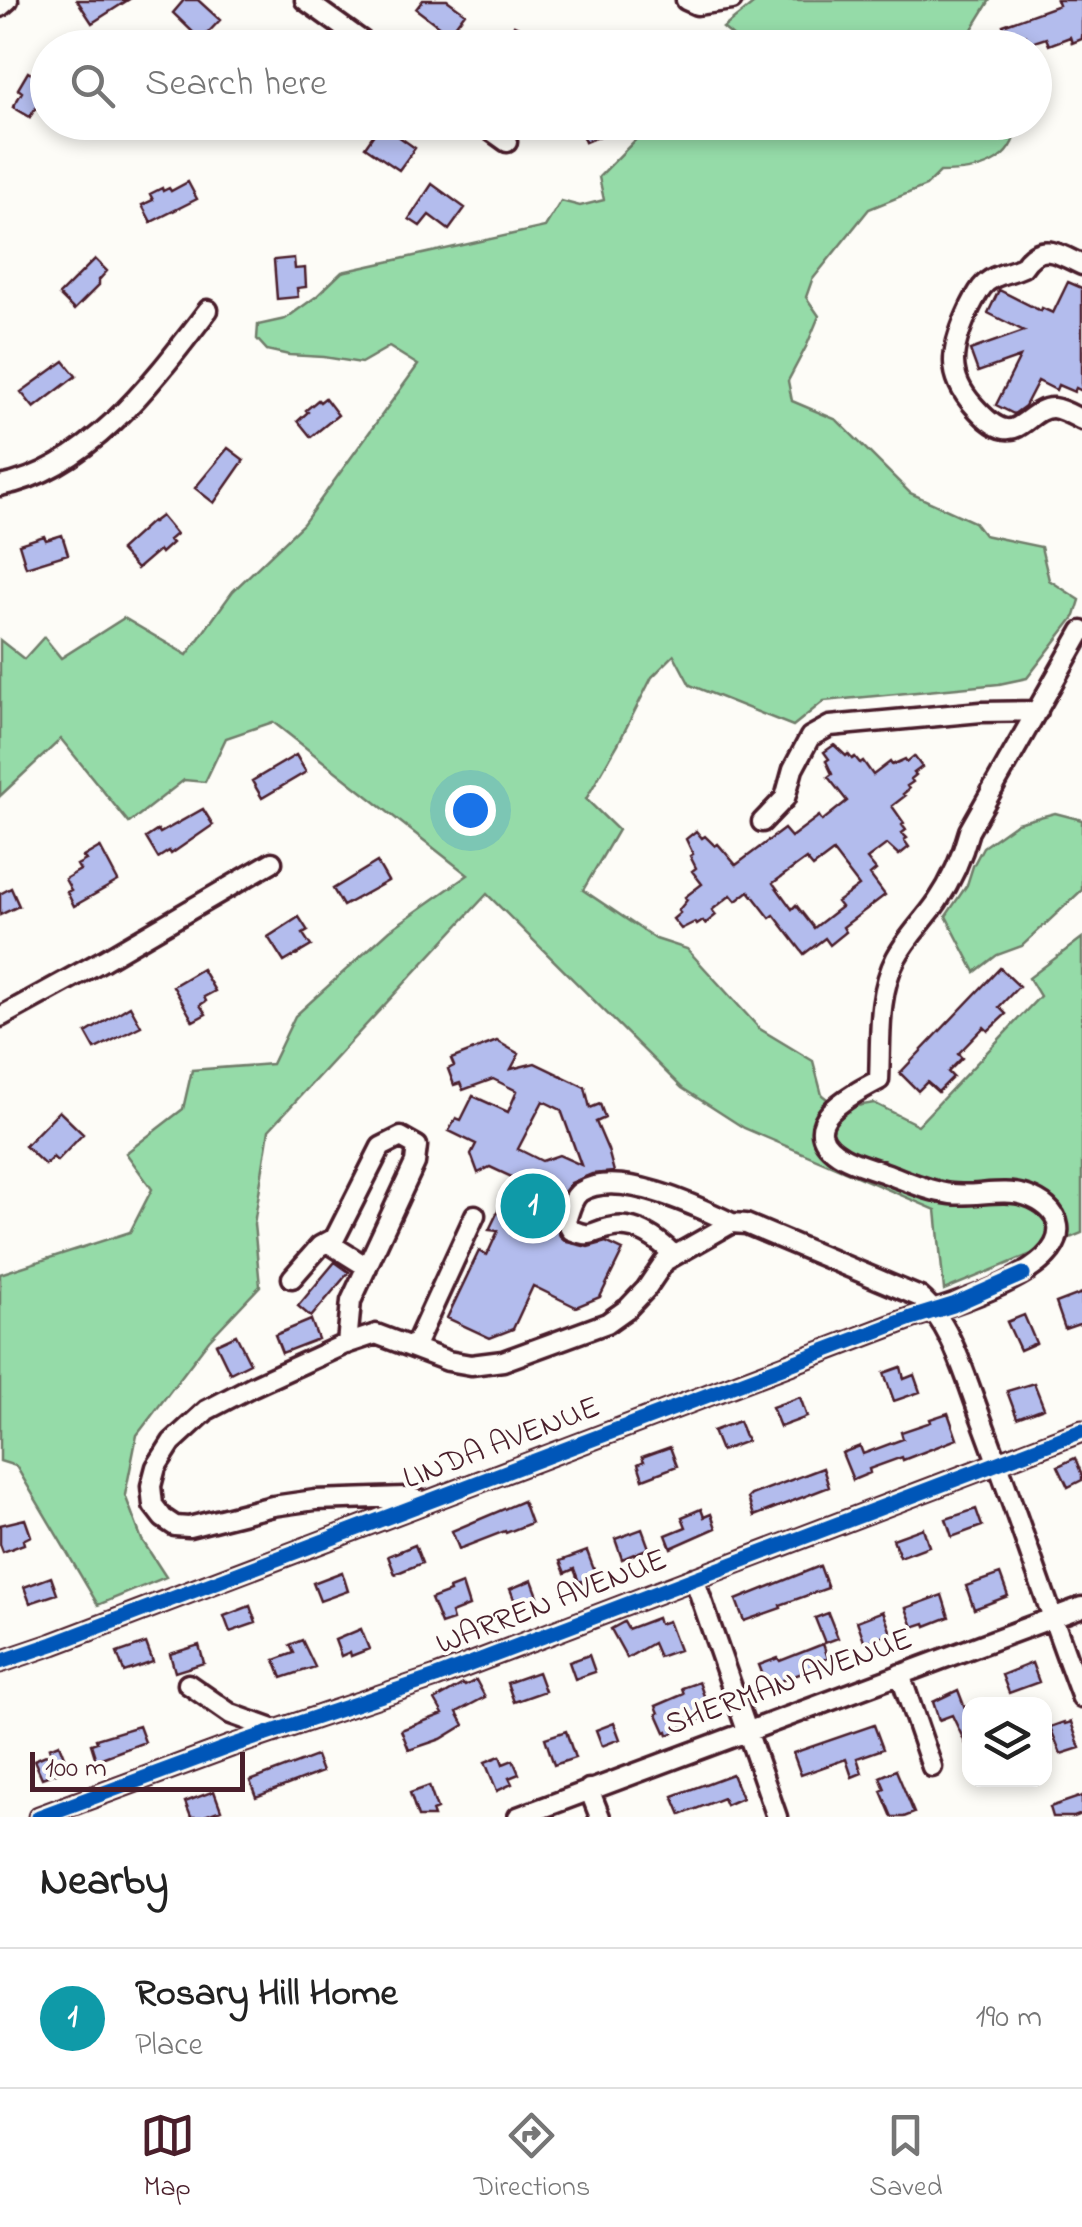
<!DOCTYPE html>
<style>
:root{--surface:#fff;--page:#f2f2f2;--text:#222;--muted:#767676;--line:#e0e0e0;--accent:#4a1f2b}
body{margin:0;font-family:"Indie Flower",sans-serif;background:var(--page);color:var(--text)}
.controls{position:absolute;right:30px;bottom:30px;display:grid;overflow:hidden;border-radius:20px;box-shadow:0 5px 15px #0003}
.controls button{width:90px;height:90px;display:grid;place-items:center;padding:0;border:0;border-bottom:2px solid var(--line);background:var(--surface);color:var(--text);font:50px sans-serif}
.scale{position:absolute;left:30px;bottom:25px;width:215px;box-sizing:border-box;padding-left:10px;border:5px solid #4a1f2b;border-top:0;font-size:28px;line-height:35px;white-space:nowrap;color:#4a1f2b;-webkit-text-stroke:8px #fdfcf7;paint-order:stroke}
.you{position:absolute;left:470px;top:810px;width:35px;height:35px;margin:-25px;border:8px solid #fff;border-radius:50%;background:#1a73e8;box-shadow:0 0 0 15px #1a73e833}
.badge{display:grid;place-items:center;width:65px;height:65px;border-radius:50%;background:var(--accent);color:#fff;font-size:32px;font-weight:700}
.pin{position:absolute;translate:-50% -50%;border:5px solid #fff;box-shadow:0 2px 10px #0006}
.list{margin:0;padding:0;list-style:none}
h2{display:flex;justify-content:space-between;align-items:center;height:130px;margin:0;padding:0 40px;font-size:42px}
h2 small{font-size:32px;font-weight:400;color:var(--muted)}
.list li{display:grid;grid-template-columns:65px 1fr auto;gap:30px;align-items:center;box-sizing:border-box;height:140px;padding:0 40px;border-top:2px solid var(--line)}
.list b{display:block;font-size:38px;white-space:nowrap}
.list p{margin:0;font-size:32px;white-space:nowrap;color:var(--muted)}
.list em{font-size:32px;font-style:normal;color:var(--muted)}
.icon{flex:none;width:55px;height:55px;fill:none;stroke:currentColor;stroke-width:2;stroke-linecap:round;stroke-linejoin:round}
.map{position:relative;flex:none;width:1082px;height:1817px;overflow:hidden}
.search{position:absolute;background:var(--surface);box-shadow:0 5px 15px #0003;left:30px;right:30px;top:30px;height:110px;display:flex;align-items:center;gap:25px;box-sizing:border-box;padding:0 35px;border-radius:55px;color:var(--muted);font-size:38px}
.sheet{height:270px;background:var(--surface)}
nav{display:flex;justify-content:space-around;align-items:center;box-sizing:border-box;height:140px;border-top:2px solid var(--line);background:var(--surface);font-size:28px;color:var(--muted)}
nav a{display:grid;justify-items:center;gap:5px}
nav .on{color:var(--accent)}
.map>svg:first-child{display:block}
.green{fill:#95dba8;stroke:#707d6a;stroke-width:2.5}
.building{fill:#b3bced;stroke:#4a1f2b;stroke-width:2.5;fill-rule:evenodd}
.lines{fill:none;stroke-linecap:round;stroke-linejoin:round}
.minor-casing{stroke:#4a1f2b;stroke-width:25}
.minor{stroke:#fdfcf7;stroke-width:18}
.cycleway-casing{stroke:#fdfcf7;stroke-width:21}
.cycleway{stroke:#0057b8;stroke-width:15}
.labels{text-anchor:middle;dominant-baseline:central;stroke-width:8;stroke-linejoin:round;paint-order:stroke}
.street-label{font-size:32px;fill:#4a1f2b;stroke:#fdfcf7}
</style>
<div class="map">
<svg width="1082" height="1817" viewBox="0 0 1082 1817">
<rect width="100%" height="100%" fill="#fdfcf7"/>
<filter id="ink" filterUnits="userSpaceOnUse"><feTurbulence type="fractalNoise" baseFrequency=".01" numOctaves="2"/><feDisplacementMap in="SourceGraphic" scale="20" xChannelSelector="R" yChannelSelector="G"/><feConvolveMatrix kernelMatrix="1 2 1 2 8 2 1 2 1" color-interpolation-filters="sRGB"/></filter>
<g filter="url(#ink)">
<path class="green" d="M758,0H990L961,47H746L723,28Z
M652,123H1017C1014,165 976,172 940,172L926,186L869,209L812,280L806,297L819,316L807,345L788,381L792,401L837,420L910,493L974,522L984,535L1041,547L1049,580L1080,600L1075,616L1027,678L999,684L824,701L793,726L690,685L674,655L652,677L618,744L586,799L618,830L583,890L656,939L687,949L760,1029L813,1061L822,1095L840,1109L874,1103L918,1125L1040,996L1029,978L1082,938V1233L944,1290L936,1210L744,1128L682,1088L487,894L269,1130L254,1224L260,1286L209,1340L137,1435L125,1495L142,1540L166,1577L98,1605L16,1466L0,1461V1274L130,1232L152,1189L126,1153L183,1109L192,1070L272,1064L295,1016L390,930L468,875L273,722L226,738L205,782L184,780L129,823L61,739L0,796V640L24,659L44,637L61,658L124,618L187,655L233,591L303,524L418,365L389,347L361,363L324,357L289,355L267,350L257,339L258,325L285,319L317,296L342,272L545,227L561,201L580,206L604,200L599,177Z
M1055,813L1082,820V890L1022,946L997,955L975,972L946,916L967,885L973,866L983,847L1017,823Z"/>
<path class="building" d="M77,0H128L92,23Z
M184,0H198L220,20L201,40L173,13Z
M423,0H447L465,13L449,34L416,9Z
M1057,0H1082V39L1072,43L1070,37L1049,45L1046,38L1028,44L1026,36L1010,42L1003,25L1059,5Z
M514,25L527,31L520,48H504Z
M28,72L48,84V106L40,101L30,117L13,107L22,92L18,89Z
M577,122H603L607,133L585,142Z
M381,124L415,148L399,170L365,147Z
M188,182L197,199L151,222L142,205L153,200L150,194L162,188L163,191L169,188L171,191Z
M432,184L465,208L449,230L429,215L420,226L409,219Z
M294,258L295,269L305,268L306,287L297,288L298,297L277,299L274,260Z
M95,259L107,271L99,280V285L74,310L59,295Z
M1068,282L1082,288V391L1076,388L1074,392L1058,385L1056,390L1038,381L1025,406L1014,414L996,405L1020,357L978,372L970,350L1024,331L988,313L999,290L1041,311L1042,308L1053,313Z
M64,361L76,376L34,408L21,392Z
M325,398L338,415L311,437L298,421L308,412L306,410L318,400L320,402Z
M228,448L244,460L214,503L195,488Z
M161,516L176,534L169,540L172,543L161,553L159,550L137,569L120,550L152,521L153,522Z
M62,535L68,554L26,567L19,544L44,536L46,540Z
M834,745L846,756L848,754L852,759L855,757L860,763L863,761L873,775L890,762L892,765L905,759L907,762L914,756L922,767L914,773L916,775L911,779L913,782L907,786L909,789L903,794L905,796L892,806L904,823L902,825L906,830L902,833L907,838L904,840L909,847L899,855L887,844L867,859L876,870L870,875L885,895L843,927L846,932L830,945L825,938L804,954L774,915L770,918L749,891L736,901L731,895L712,910L716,915L705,924L703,921L697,925L695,922L681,929L673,919L680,913L678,911L687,900L685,897L702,884L692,871L696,868L690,856L693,854L686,839L696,831L702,838L705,836L715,846L718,844L736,865L784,829L791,837L819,816L822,821L847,801L828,777L832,774L826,761L829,759L824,752ZM833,852L859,886L837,902L841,907L814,928L796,905L792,909L773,883L806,859L813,867Z
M296,755L306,772L262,798L252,781Z
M203,809L213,825L171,854L169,851L158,858L146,838L158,830L160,833Z
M100,847L118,881L74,906L67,892L71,890L65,879L80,870L77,865L86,860L83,857Z
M377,862L388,881L343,906L333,889Z
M11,888L19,906L0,915V894Z
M299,917L308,931L303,934L311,946L284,962L268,937Z
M1000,968L1019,986L999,1007L1006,1014L988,1031L984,1027L958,1054L962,1058L948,1072L953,1077L938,1092L927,1082L918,1091L900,1073Z
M202,969L215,991L204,997L206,1001L200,1005L206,1014L193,1021L173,986Z
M130,1006L141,1026L95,1049L86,1033Z
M497,1041L519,1054L511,1069L535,1063L585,1087L590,1108L600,1104L605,1118L596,1122L608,1150L614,1172L592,1174L571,1183L561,1196L554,1223L560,1236L567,1242L588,1247L606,1242L623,1250L600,1297L576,1307L533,1286L513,1329L490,1338L447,1318L479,1251L487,1255L498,1231L489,1230L514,1178L490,1167L478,1173L471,1154L476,1144L449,1131L456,1118L461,1120L473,1096L508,1112L517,1091L493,1079L463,1090L460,1083L454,1085L448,1069L454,1066L451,1059ZM543,1101L561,1110L581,1165L559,1155L542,1161L518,1149Z
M59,1111L83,1134L57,1161L53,1157L45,1165L25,1146Z
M335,1262L349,1272L311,1317L298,1306Z
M1082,1293V1323L1065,1329L1056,1303Z
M1024,1315L1036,1343L1020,1350L1007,1322Z
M311,1320L318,1339L282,1353L275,1335Z
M236,1335L250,1363L230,1373L216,1344Z
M901,1367L904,1379L914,1375L920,1392L894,1401L884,1373Z
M1034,1383L1044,1408L1017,1418L1007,1391Z
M800,1397L807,1417L780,1427L772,1407Z
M948,1413L957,1439L903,1460L902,1457L869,1469L870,1473L853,1480L842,1453L860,1446L863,1454L903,1439L901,1432L931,1422L930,1419Z
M739,1421L747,1441L721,1451L713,1431Z
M670,1447L677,1466L643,1479L638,1464L644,1461L642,1457Z
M1075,1458L1082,1475V1480L1068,1487L1058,1466Z
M823,1468L829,1487L754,1516L748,1498L751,1495Z
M523,1501L531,1523L506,1533L505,1531L459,1549L452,1531Z
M701,1509L704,1517L711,1514L716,1528L671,1548L666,1535L686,1527L682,1517Z
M976,1509L982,1526L952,1537L946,1519Z
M25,1519L31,1536L23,1540L24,1544L3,1552L0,1544V1525Z
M923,1528L929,1546L900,1557L893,1539Z
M642,1529L649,1548L622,1559L615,1539Z
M415,1545L422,1563L395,1574L388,1556Z
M587,1551L596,1575H594L596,1580L583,1584L581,1581L579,1582L574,1569L565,1573L560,1561Z
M820,1566L828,1588L780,1605L781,1608L744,1621L736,1600Z
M342,1572L348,1591L320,1601L313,1583Z
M1000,1574L1008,1596L974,1609L966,1586Z
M51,1577L57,1594L30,1603L24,1587Z
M532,1580L538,1596L516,1604L510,1589Z
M462,1584L469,1606L451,1613L453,1620L441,1624L431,1599L450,1592L449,1589Z
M942,1595L949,1617L926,1626L925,1623L913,1627L906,1608Z
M250,1606L256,1623L230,1632L224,1616Z
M883,1611L891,1633L865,1643L857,1621Z
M828,1613L838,1638L825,1643L815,1618Z
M657,1618L659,1624L668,1621L679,1650L659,1657L653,1643L627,1658L611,1629L624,1622L628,1629Z
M361,1629L369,1649L351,1656L350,1652L341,1656L335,1640Z
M302,1640L315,1667L282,1678L275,1660L294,1653L290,1645Z
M146,1643L153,1662L124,1672L117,1653Z
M823,1644L828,1658L822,1660L824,1665L767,1686L759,1665L778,1658L780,1661Z
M199,1645L204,1663L175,1672L170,1654Z
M589,1655L595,1672L575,1679L569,1662Z
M1032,1663L1039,1682L1009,1693L1002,1675Z
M538,1672L545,1691L514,1702L507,1683Z
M476,1680L485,1697L457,1712L464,1725L441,1739L409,1750L401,1730L443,1714L435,1700L463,1684L465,1686Z
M699,1682L708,1707L703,1709L706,1717L679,1727L680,1730L668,1735L667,1731L665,1732L657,1714L659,1713L656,1706L684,1694L682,1688Z
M958,1690L970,1721V1753L952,1715L939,1720L933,1702Z
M1064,1722L1065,1724L1071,1722L1080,1748L1061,1754L1050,1727Z
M614,1723L620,1739L602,1746L596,1730Z
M874,1725L883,1749L857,1758L862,1773L852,1777L846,1759L801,1775L793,1753Z
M139,1726L145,1742L96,1760L91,1744L97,1742L96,1739Z
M566,1731L575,1758L554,1765L545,1738Z
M59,1744L66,1762L56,1766L59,1772L42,1778L34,1760L51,1753L49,1748Z
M316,1756L322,1772L256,1797L250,1781Z
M500,1756L503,1764L513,1760L519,1774L509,1778L512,1784L497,1791L485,1762Z
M896,1770L914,1813L904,1817H892L881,1791L885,1789L880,1777Z
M732,1774L742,1798L726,1805L723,1798L681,1815L673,1796Z
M429,1786L437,1809L432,1811L434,1817H418L410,1793Z
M214,1791L221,1810L202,1817H191L185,1802Z
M1082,1796V1814L1074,1817H1053L1050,1807Z"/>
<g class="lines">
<g class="minor-casing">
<path id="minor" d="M305,0L372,48
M686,0L697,5L732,0
M0,7L8,0
M479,122L507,142
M1082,265C1059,254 1040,240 1023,267C1008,274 993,274 982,287C976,295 971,305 967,314C951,350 946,375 974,406C982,415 993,427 1005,429C1023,432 1034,407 1053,408C1062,409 1074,416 1082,420
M0,486C90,469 156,378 208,310
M762,822L785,798L793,769L810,737L830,726L981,712L1038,711
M0,1017L104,960L272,862
M327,1242L367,1267
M674,1255C657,1238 634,1221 609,1228C589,1233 592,1238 571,1230L566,1221C569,1212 572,1198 580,1192C617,1168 697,1206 732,1223
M292,1278L320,1246L335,1238L381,1147L401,1137L417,1146L415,1163L351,1301L347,1344
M414,1348L475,1215
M428,1502L405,1497L315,1500L273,1506L189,1527L175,1526L163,1518L153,1505L151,1486L156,1467L172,1442L207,1410L253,1386L343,1345L376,1334L448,1361L471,1365L503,1361L607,1323L628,1308L646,1289L665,1261L732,1223L746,1224L920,1297C952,1324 966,1380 981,1418C1016,1511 1047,1605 1082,1698
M694,1578L777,1817
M0,1662L53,1644L911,1318C946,1306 1065,1274 1058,1226C1056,1211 1041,1201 1027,1196C1003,1188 975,1197 951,1194C928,1191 907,1181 885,1173C872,1168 855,1164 843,1157C790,1126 850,1095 879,1080C881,1040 877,994 896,958C907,937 924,921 937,902C952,880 962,857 969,831L1082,631
M900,1674L932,1767
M188,1684L231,1714L270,1728L274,1732
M589,1789L600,1817
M39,1817L231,1746L436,1677L1082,1431
M518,1817L1082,1607"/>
</g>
<use href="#minor" class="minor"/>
<g class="cycleway-casing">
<path id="cycleway" d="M0,1662L53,1644L911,1318L953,1305L1023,1274
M39,1817L231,1746L436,1677L1082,1431"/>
</g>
<use href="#cycleway" class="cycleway"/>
</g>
</g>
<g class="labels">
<g class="street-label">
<text transform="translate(502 1444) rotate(-21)">LINDA AVENUE</text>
<text transform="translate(552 1603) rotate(-21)">WARREN AVENUE</text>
<text transform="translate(789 1683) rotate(-20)">SHERMAN AVENUE</text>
</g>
</g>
</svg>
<div class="controls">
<button><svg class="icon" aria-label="layers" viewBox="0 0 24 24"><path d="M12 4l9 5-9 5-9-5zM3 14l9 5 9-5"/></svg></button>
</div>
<div class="scale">100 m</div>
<div class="you"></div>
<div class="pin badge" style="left:533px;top:1206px;background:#0f9aa8">1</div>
<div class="search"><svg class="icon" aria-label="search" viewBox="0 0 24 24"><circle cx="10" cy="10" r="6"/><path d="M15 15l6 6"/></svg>Search here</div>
</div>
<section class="sheet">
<h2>Nearby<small></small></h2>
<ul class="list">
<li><span class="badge" style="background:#0f9aa8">1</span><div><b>Rosary Hill Home</b><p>Place</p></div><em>190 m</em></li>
</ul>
</section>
<nav>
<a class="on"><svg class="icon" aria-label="map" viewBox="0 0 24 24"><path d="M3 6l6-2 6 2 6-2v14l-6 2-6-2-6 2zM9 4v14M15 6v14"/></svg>Map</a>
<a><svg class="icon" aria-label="directions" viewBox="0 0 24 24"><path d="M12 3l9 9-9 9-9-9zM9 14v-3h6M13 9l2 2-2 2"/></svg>Directions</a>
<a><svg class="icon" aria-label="saved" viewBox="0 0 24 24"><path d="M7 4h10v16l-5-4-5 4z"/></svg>Saved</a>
</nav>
